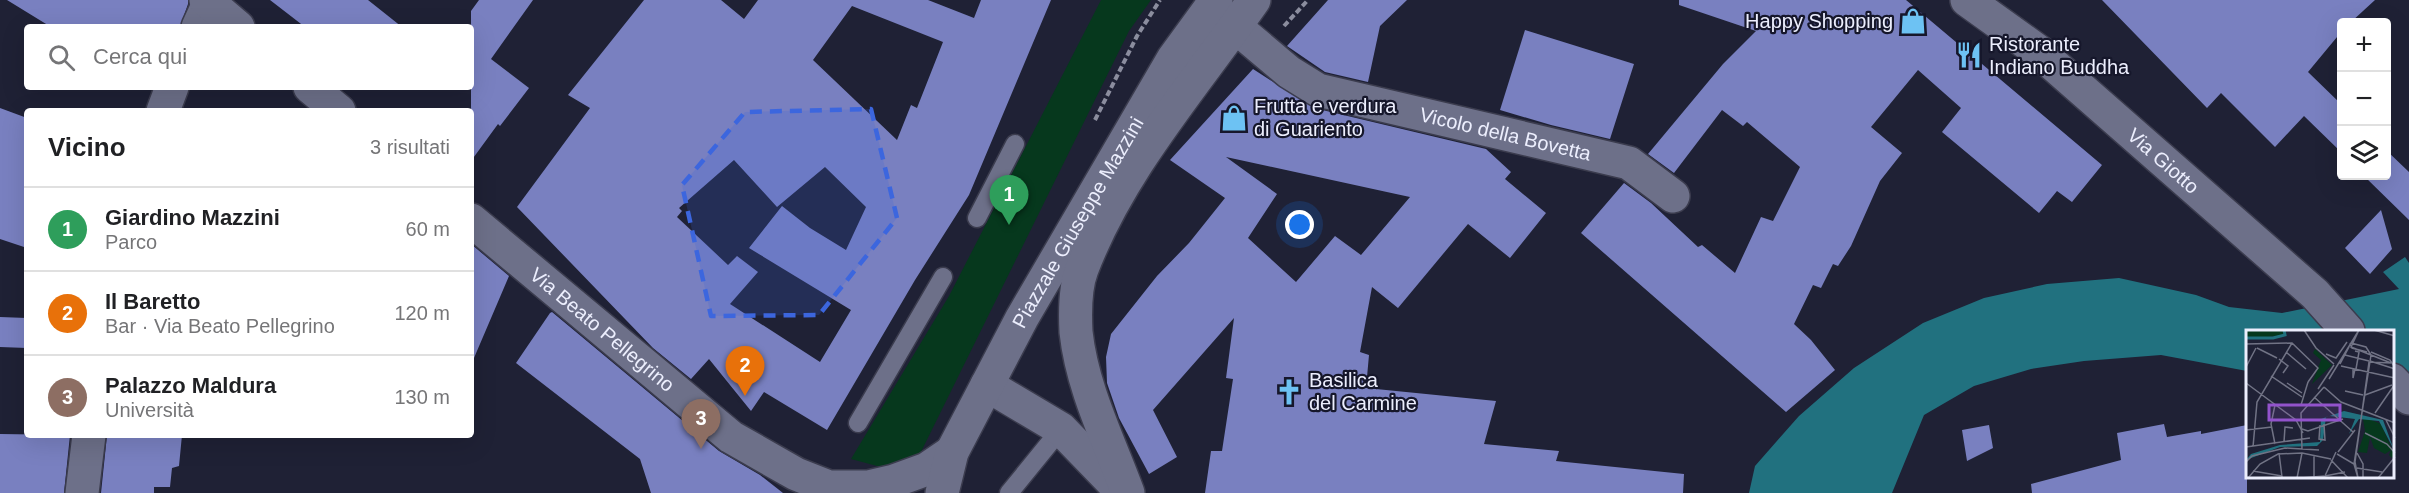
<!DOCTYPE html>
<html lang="it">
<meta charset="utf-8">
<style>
:root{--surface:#fff;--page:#f2f2f2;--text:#202124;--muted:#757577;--line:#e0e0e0;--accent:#db2777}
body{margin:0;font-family:Arial,sans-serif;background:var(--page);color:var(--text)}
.controls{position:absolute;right:18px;top:18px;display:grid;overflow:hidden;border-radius:6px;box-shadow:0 6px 24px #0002}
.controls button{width:54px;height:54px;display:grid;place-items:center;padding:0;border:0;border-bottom:2px solid var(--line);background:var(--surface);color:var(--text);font:30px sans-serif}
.you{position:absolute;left:1300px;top:225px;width:21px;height:21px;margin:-15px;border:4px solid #fff;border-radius:50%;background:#1a73e8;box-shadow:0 0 0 9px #1a73e833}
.badge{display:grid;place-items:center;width:39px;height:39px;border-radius:50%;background:var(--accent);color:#fff;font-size:20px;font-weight:700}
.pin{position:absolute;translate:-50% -50px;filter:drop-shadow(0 2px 3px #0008)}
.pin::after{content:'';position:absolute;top:32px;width:21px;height:18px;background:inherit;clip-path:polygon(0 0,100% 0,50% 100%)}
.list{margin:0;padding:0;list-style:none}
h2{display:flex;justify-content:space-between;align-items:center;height:78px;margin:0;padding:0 24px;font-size:26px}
h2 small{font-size:20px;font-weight:400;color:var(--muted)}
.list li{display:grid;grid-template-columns:39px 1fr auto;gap:18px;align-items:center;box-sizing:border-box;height:84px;padding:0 24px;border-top:2px solid var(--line)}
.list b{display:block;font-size:22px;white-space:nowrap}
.list p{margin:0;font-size:20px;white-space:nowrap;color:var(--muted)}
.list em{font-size:20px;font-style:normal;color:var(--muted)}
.icon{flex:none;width:33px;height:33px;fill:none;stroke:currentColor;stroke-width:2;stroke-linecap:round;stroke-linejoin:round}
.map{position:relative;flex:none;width:2409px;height:493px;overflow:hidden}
.search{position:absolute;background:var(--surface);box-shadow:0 6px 24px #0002;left:24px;top:24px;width:450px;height:66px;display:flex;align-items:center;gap:15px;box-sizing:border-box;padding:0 21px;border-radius:6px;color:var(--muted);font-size:22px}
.panel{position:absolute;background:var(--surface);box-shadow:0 6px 24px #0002;left:24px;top:108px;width:450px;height:330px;border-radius:6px}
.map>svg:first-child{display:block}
.green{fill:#06381d}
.water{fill:#21717f}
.building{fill:#7980c0;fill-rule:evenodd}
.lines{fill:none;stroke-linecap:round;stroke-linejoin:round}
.service-casing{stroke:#3b3c4e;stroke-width:21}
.minor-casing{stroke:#3b3c4e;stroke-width:36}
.tertiary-casing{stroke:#3b3c4e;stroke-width:36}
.path{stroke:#8b8d9e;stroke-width:4;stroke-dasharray:6 3;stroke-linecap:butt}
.service{stroke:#6d7089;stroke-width:18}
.minor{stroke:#6d7089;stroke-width:33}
.tertiary{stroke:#6d7089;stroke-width:33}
.marked{fill:#3c66de;fill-opacity:0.2;stroke:#3c66de;stroke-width:4.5;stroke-dasharray:12 8;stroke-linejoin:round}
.labels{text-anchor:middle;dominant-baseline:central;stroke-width:4.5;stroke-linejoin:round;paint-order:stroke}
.poi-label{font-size:20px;fill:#eceefd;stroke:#16172b;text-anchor:start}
.street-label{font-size:20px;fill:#eceefd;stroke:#16172b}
.inset-river{fill:none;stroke:#21717f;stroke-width:3}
.inset-road{fill:none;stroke:#717385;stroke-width:1.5}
.view{fill:#9253cb;fill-opacity:0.15;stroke:#9253cb;stroke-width:3}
.inset-edge{fill:none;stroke:#eceefd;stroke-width:3}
</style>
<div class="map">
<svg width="2409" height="493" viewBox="0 0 2409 493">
<rect width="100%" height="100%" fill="#1f2135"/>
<path class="green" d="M1101,0H1151L1129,31L916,462L892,470L851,459L949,296Z"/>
<path class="water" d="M2405,257L2409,263V397L2393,399L2392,331H2247V371L2161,355L2084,361L2031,369L1974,386L1924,415L1892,493H1749L1755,466L1799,416L1854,368L1923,323L1984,298L2047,284L2119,278L2196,295L2229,307L2282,313L2399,289L2383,272Z"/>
<path class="building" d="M7,0H188V4L180,27H51Z
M270,0H368L402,27H305Z
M479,0H533L491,59L529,88L500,126L498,124L471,161V11Z
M644,0H721L744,19L758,0H928L974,18L981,0H1051L969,195L915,280L827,430L764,392L751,411L709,359L691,379L653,348L517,207L590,108L568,95ZM852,6L943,42L917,108L911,105L897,140L813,60ZM734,160L777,207L825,167L866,207L846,250L810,228L782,206L749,248L851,310L820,362L730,304L758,272L737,256L728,265L677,217L682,211L679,208Z
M1328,0H1407L1380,26L1368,82L1325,72L1287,46Z
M1679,0H1906L2102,165L2072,202L2057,191L2039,213L1942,132L1961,108L1918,70L1871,127L1902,153L1880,181L1851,246L1838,266L1833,264L1821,288L1813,285L1794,324L1811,340L1835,370L1786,412L1581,233L1624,183L1651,203L1698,247L1702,245L1735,273L1761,217L1773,221L1800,167L1747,122L1743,126L1722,110L1674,173L1648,154L1723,64L1756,31L1679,5Z
M2102,0H2375L2351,22H2342V31L2308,72L2342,105V153L2304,116L2275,147L2221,93L2207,108Z
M1525,30L1634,64L1610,139L1551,125L1500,110Z
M1253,69L1314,108L1486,149L1511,172L1505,179L1546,213L1510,258L1468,224L1398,308L1372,287L1360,352L1369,355L1366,388L1496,401L1484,444L1559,451L1556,461L1684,474L1683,493H1205L1211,451H1222L1233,379L1226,378L1234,318L1153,410L1177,457L1149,474L1119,418L1107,383L1106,357L1111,334L1157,276L1189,243L1225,198L1170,160ZM1226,157L1396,194L1410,197L1361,255L1335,236L1296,282L1248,238L1277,194Z
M0,108L27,118V248L0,239Z
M2386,150L2409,172V220L2364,176H2386Z
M2381,210L2392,249L2370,274L2345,248Z
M471,244L509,276L471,365Z
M552,312L719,451L760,475L783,493H651L640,459L516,363L550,313Z
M0,317L27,318V348L0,347Z
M2164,424L2167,437L2201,431V434L2247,425V493H2032L2031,484L2121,460L2117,433Z
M1989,425L1993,448L1967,461L1962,430Z
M0,434L70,435L64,493H0Z
M107,435H182L179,466L172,468L170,487H154V493H101Z"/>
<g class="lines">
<g class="service-casing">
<path id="service" d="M977,218L1015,144
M858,423L943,277
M1009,493L1061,429"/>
</g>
<g class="minor-casing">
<g id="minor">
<path id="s1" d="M1967,0L2038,51L2315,294L2348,331"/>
<path id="s2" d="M1213,8L1289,72L1318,90L1629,163L1673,196"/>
<path d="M198,27L209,3"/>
<path d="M163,111L172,87"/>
<path d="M2392,380L2409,398"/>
<path d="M987,385L1061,429L1123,493"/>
<path d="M82,493L89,435"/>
</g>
</g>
<g class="tertiary-casing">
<g id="tertiary">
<path d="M206,0L238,27"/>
<path d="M310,87L339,111"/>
<path id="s3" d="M471,220L731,437L796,474L829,487H868L894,481L927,469L952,452"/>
<path id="s4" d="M942,493L952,452L1022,318L1173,59L1216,0"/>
<path d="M1128,493C1109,441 1082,388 1076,332C1075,313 1075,287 1082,269C1120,169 1194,86 1254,0"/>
</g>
</g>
<path class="path" d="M1284,26L1308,0
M1095,120L1137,36L1160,0"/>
<use href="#service" class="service"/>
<use href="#minor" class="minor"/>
<use href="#tertiary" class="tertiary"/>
</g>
<path class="marked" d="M871,109L897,218L819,315L711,316L682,185L745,112Z"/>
<defs>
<g id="shop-bare" transform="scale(2.07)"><path d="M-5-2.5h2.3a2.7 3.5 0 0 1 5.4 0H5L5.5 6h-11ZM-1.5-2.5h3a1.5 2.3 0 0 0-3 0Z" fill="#6dc2f3" stroke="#16172b" stroke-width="2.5" paint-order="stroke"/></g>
<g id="restaurant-bare" transform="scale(2.07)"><path d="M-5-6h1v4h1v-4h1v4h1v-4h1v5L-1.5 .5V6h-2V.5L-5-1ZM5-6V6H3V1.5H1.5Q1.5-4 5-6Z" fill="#6dc2f3" stroke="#16172b" stroke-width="2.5" paint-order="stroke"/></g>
<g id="church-bare" transform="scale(2.07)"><path d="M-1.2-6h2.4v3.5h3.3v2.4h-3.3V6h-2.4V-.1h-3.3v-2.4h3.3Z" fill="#6dc2f3" stroke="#16172b" stroke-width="2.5" paint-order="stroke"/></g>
</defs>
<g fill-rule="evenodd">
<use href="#shop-bare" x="1913" y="21"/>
<use href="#restaurant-bare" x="1969" y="55"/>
<use href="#shop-bare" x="1234" y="118"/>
<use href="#church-bare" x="1289" y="392"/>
</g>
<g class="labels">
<g class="poi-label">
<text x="1893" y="21" text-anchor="end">Happy Shopping</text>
<text x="1989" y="44">Ristorante<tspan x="1989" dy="23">Indiano Buddha</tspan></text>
<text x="1254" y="106">Frutta e verdura<tspan x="1254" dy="23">di Guariento</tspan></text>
<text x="1309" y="380">Basilica<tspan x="1309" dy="23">del Carmine</tspan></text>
</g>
<g class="street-label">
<text stroke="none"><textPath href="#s2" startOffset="326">Vicolo della Bovetta</textPath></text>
<text stroke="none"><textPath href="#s1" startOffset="254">Via Giotto</textPath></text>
<text stroke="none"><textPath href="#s4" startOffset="304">Piazzale Giuseppe Mazzini</textPath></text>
<text stroke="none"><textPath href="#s3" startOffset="171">Via Beato Pellegrino</textPath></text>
</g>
</g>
<g transform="translate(2246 330)">
<rect width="148" height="148" fill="#1f2135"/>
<path d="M0,0H37L38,5L5,9L0,8ZM69,19L86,35L66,54L75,30L67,23ZM121,88L135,94L148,124L146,128L143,125L145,120L139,124L128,118L124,107L121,123L112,122L119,101L117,89Z" fill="#06381d"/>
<path d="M98,81L137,90L148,120L133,91L113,89L103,104L109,89L84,86L80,87L77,110L71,116L34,117L0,130L5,124L34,115L74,112L75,89Z" fill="#21717f"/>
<path class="inset-river" d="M0,8H27L39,5L38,0"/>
<path class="inset-road" d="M58,0L70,18L88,34M128,0L149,6M104,13L106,18L121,22M105,13L120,17L125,25L108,134M0,14L46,13L72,38L62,52M11,18L31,28M109,21L113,22L110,39M40,22L60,39M125,22L144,30L148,36M80,24L90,28L101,12M99,25L123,31M33,29L42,36L37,43M124,31L149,39M94,34L103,17M95,36L149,48M0,37L10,18M107,39V48L109,39M25,46L56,67M83,49L113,0M0,53L50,90L57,103M41,53L56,63M78,57L95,72L149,93M72,59L88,35M99,61L117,65M119,65L146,55M68,67L107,102M55,75L62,52M129,83L149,54M140,90L149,108M74,95L73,109L79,110L78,94M56,99L62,101L97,89M0,100L26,97M119,103L141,114L149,123M38,112L39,97L47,98M29,114L25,94L29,75M0,117L64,108M7,117L11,72L46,13M56,120L55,83L78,57M92,122L109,100M33,123L36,147M111,123L117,134V148M91,124L108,134L112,148M85,130L102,148M0,132L6,126L39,118L73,120M111,138L136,142M7,141L36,146M79,146L99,142M68,147V125M2,148L14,134L32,124L56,123L85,129M51,148L56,123M55,148L78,146M78,148L90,122M112,148L109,132L123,32L145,33L105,17L113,0M132,148L149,127"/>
<path class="view" d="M23,75H94V90H23Z"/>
<rect width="148" height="148" class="inset-edge"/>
</g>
</svg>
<div class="controls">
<button>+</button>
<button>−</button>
<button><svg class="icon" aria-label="layers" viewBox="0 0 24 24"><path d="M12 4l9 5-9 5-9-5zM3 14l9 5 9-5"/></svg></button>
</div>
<div class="you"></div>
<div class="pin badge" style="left:1009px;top:225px;background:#2e9e5b">1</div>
<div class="pin badge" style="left:745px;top:396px;background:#e8710a">2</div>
<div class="pin badge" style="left:701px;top:449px;background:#8d6e63">3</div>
<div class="search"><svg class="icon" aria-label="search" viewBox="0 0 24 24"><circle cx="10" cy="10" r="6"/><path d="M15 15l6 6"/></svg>Cerca qui</div>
<section class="panel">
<h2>Vicino<small>3 risultati</small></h2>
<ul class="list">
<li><span class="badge" style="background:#2e9e5b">1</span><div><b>Giardino Mazzini</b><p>Parco</p></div><em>60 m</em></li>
<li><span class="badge" style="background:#e8710a">2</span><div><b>Il Baretto</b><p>Bar · Via Beato Pellegrino</p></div><em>120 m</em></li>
<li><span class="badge" style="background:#8d6e63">3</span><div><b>Palazzo Maldura</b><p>Università</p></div><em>130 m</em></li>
</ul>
</section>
</div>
